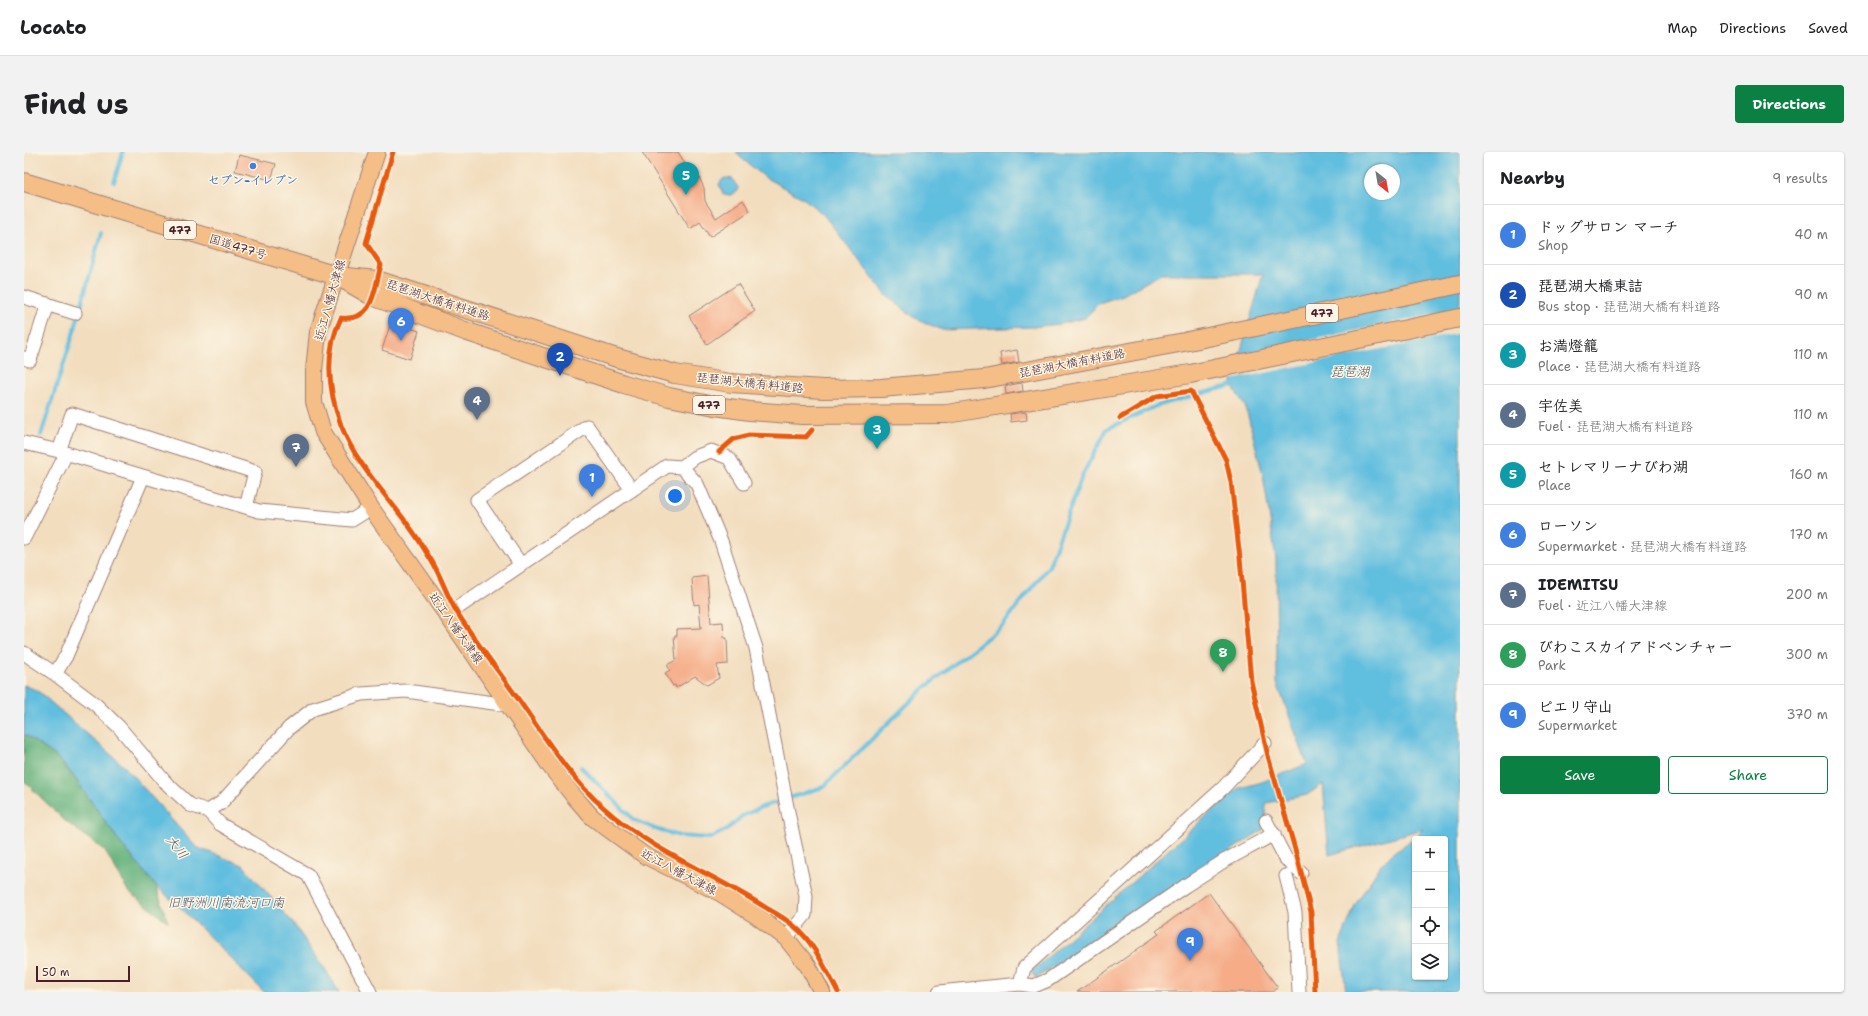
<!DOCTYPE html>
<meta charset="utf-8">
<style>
:root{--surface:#fff;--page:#f2f2f2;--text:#202124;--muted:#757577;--line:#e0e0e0;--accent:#0b8043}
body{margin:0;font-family:"Shantell Sans","Klee One",sans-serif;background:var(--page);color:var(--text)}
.controls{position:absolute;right:12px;bottom:12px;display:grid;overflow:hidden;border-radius:4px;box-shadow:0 1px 3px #0004}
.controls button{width:36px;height:36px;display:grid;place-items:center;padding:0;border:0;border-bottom:1px solid var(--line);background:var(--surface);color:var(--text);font:20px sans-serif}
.compass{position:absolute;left:1340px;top:12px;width:36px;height:36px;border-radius:50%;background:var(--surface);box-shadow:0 1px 3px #0004;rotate:149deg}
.scale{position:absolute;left:12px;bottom:10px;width:94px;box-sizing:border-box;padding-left:4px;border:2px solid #4a1f2b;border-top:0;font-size:11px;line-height:14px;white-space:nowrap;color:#4a1f2b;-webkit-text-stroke:3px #fcf5e5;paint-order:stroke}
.you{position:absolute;left:651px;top:344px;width:14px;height:14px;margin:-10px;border:3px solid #fff;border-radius:50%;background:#1a73e8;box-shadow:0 0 0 6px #1a73e833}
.badge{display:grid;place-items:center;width:26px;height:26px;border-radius:50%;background:var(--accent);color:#fff;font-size:13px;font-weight:700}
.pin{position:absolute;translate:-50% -33px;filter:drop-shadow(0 1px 2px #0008)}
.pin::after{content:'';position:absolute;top:21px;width:14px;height:12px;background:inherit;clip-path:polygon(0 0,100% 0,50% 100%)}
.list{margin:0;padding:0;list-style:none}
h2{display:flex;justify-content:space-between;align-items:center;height:52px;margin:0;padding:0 16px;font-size:17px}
h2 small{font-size:13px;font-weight:400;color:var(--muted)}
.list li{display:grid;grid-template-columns:26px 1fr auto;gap:12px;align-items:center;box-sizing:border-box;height:60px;padding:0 16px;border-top:1px solid var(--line)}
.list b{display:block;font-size:15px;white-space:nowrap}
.list p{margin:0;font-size:13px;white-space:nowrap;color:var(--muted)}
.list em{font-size:13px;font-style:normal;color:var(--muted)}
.actions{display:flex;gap:8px;padding:12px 16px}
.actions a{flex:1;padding:9px 0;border:1px solid var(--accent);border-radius:4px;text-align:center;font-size:14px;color:var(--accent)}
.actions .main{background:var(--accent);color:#fff}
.icon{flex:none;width:22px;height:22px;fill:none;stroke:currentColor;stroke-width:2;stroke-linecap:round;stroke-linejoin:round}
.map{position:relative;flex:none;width:1436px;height:840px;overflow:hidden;border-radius:4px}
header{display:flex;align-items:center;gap:24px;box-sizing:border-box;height:56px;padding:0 20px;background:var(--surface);border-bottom:1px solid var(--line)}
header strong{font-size:19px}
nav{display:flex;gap:22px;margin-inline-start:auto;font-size:14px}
.intro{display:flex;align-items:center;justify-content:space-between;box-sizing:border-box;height:96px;padding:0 24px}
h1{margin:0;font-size:28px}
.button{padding:10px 18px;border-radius:4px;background:var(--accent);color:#fff;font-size:14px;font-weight:700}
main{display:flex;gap:24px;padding:0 24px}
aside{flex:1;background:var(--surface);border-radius:4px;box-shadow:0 1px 3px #0004}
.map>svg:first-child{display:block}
.forest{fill:#62b17b;stroke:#566853}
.water{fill:#61bedf;stroke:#566e85;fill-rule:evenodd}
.pier{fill:#f2ddbe}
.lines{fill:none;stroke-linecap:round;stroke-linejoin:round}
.stream{stroke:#61bedf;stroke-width:4}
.building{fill:#f5ac87}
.minor-casing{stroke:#9e7e74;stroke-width:15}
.major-casing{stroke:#9e7e74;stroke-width:18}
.highway-casing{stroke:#9e7e74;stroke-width:20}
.minor{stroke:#fff;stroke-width:13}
.major{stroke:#f6be87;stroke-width:16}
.highway{stroke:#f6be87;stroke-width:18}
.cycleway-casing{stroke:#fcf5e5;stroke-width:8}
.cycleway{stroke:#e8590c;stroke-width:5}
.shop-dot{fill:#3f7fe0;stroke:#fcf5e5;stroke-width:1.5}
.labels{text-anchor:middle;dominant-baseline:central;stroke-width:3;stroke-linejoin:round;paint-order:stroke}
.shield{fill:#fcf5e5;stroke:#7f5f63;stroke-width:1}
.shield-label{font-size:11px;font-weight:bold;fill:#4a1f2b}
.shop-label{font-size:12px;font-weight:bold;fill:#366cbe;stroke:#fcf5e5}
.street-label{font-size:12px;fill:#4a1f2b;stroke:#fcf5e5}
.water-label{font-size:13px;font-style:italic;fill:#52576a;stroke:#fcf5e5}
</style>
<header>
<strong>Locato</strong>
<nav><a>Map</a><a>Directions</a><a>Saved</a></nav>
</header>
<div class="intro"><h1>Find us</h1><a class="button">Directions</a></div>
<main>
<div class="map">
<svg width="1436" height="840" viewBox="0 0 1436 840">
<rect width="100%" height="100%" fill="#fcf5e5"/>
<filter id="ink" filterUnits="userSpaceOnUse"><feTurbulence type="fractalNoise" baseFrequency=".025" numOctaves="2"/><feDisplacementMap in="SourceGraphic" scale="8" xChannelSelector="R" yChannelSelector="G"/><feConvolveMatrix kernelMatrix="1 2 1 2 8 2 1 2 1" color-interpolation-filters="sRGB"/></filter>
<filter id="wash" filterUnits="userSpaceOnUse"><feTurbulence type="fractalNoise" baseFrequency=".012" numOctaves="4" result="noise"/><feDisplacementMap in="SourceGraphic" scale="16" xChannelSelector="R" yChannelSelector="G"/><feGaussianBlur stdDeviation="0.9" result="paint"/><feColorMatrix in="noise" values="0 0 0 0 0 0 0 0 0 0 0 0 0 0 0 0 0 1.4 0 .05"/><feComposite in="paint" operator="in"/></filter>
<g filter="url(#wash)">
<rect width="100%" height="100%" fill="#f2ddbe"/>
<path class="forest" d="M0,582L32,604L51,626L95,689L132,734L144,770L104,739L81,699L40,668L0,629Z"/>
<path class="water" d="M712,0H1436V840H1322L1316,791L1331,753L1357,713L1371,699L1388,688L1399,677L1305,703L1299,632L1283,643L1242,651L1240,677L1012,826L1007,820L1213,637L1238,630L1283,612L1253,531L1252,407L1239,323L1222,256L1209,235L1208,229L1239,122H1137L1099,143L1075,151L1061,166L1036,172L1008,175L918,178L891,166L862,143L799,62L779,46L742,26L716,5ZM1346,18H1370V42H1346ZM1391,687H1421V825H1391Z
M700,26L709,27L714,36V39L706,43L699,42L695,32Z
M0,533L14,539L101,615L172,695L219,713L269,771L303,820L315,840H240L158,757L132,734L95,689L48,622L32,604L0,582Z"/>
<path class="pier" d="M1436,157V181L1206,228L1214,203Z"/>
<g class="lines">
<path class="stream" d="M90,30L99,0
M17,283L52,173L77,81
M557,615L610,668L634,678L656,684L686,686L704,677L718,664L738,655L799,635L898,538L978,474L1025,414L1058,324L1083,277L1132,254L1213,232"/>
</g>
<g id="blocks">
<path class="building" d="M618,0H654L662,13L675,25L680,36L681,49L692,66L719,48L726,59L686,85L676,70L666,77Z
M215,3L252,12L247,28L211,19Z
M714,132L731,159L683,192L665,164Z
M367,170L395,179L386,207L358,198Z
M993,198L995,210L978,213L976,201Z
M998,231L999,239L982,242L981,234Z
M1002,260L1003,268L987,270L986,262Z
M683,424L687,471L699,470L700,486H703L704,512L693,513L695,526L683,533L671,524L652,536L651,533L649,534L641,521L646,518L643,513L652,508L650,484H653V477L677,476L675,452L670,453L668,426Z
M1185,741L1254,836L1248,840H1053L1135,782L1132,779Z"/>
</g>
</g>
<g filter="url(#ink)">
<use href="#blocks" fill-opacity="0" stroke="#9e7e74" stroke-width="1"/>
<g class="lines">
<g class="minor-casing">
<path id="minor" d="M0,145L51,161
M0,206L6,208L24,152
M0,291L35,299L235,359L328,368L347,356
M35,299L48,262L231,320L222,355
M658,315L671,305L687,299L705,306L720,331
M0,386L42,302
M497,413L453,348L563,274L608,338
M423,463L643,314L658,315L673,332L697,389L732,496L765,665L782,744L781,763L762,786
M0,501L31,522L71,552L95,575L142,631L166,653L184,659L196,672L284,723L346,840
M31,522L42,504L119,325
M184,659L197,651L265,576L289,557L337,542L382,539L484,553
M1242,669L1262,707L1277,721
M1262,724L1271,760L1275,840
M996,832L1000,816L1199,636L1241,591
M915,840L996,832L1010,834L1024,828L1161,734L1200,709L1250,682"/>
</g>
<g class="major-casing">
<path id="major" d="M353,0L294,180L290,218V250L299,280L347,356L423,463L526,614L548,642L568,665L620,703L696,741L734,765L762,786L784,814L798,840"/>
</g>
<g class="highway-casing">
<path id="highway" d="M0,30L313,124L353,128L593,206L651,222L707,231L799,237L857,236L960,227L1160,190L1436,132
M319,127L348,144L441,179L600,232L645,245L691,254L726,259L778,263L923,262L1166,222L1436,166"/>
</g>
<use href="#minor" class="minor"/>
<use href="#major" class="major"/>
<use href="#highway" class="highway"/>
<g class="cycleway-casing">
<path id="cycleway" d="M369,0L342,91L357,113C350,138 350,170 317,166C300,201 304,238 317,273C334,317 369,349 394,387C399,395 405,404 410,413C418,428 423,443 431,457C449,487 472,515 492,544C519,582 544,624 579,655C627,699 690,722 744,757C753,762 762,767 770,774C790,790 802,818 814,840
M1096,266L1133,244L1167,239L1202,308L1207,330L1216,406L1227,529L1244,604L1273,704L1287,760L1291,840
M695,300L710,287L725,283L782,285L788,278"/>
</g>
<use href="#cycleway" class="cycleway"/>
</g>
</g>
<circle class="shop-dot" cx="229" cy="14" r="4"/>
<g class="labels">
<g class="shield">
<rect x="140" y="69" width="32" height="18" rx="3"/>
<rect x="1282" y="152" width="32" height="18" rx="3"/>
<rect x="669" y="244" width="32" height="18" rx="3"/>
</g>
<g class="shield-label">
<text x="156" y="78">477</text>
<text x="1298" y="161">477</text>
<text x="685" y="253">477</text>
</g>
<g class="shop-label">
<text x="229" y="28">セブン-イレブン</text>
</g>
<g class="street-label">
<text transform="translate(214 95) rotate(17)">国道477号</text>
<text transform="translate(306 148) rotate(-74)">近江八幡大津線</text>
<text transform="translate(414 148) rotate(18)">琵琶湖大橋有料道路</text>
<text transform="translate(1048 211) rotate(-11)">琵琶湖大橋有料道路</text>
<text transform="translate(726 231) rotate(6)">琵琶湖大橋有料道路</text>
<text transform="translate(432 476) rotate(55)">近江八幡大津線</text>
<text transform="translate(655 720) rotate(28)">近江八幡大津線</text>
</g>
<g class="water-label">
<text x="1326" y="219">琵琶湖</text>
<text transform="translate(153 695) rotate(52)">大川</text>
<text x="202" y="750">旧野洲川南流河口南</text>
</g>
</g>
</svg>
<div class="controls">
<button>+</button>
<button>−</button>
<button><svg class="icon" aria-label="locate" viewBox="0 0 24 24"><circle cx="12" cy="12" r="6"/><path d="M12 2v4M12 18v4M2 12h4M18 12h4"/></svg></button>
<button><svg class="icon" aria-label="layers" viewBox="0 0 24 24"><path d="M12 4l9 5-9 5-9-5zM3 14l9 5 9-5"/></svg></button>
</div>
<svg class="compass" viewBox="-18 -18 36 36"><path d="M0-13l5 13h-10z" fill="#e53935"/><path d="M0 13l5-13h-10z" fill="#757577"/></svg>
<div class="scale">50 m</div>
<div class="you"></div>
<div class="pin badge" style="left:568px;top:345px;background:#3f7fe0">1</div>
<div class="pin badge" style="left:536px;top:224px;background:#1a4fb4">2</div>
<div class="pin badge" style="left:853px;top:297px;background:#0f9aa8">3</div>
<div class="pin badge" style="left:453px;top:268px;background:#5c6f8a">4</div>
<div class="pin badge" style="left:662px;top:43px;background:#0f9aa8">5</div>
<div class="pin badge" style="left:377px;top:189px;background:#3f7fe0">6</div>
<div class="pin badge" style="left:272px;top:315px;background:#5c6f8a">7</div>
<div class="pin badge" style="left:1199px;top:520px;background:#2e9e5b">8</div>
<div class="pin badge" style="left:1166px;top:809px;background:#3f7fe0">9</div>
</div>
<aside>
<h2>Nearby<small>9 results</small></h2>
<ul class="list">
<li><span class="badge" style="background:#3f7fe0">1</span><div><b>ドッグサロン マーチ</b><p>Shop</p></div><em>40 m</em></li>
<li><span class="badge" style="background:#1a4fb4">2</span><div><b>琵琶湖大橋東詰</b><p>Bus stop · 琵琶湖大橋有料道路</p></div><em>90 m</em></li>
<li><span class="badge" style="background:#0f9aa8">3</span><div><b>お満燈籠</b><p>Place · 琵琶湖大橋有料道路</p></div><em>110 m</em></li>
<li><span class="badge" style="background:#5c6f8a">4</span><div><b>宇佐美</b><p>Fuel · 琵琶湖大橋有料道路</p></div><em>110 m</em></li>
<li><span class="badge" style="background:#0f9aa8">5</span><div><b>セトレマリーナびわ湖</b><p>Place</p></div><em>160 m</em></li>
<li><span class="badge" style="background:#3f7fe0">6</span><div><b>ローソン</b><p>Supermarket · 琵琶湖大橋有料道路</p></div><em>170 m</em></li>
<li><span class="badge" style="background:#5c6f8a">7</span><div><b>IDEMITSU</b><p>Fuel · 近江八幡大津線</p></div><em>200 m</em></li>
<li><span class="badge" style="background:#2e9e5b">8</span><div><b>びわこスカイアドベンチャー</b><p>Park</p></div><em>300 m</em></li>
<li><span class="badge" style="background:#3f7fe0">9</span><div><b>ピエリ守山</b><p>Supermarket</p></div><em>370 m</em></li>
</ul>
<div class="actions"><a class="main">Save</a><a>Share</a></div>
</aside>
</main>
